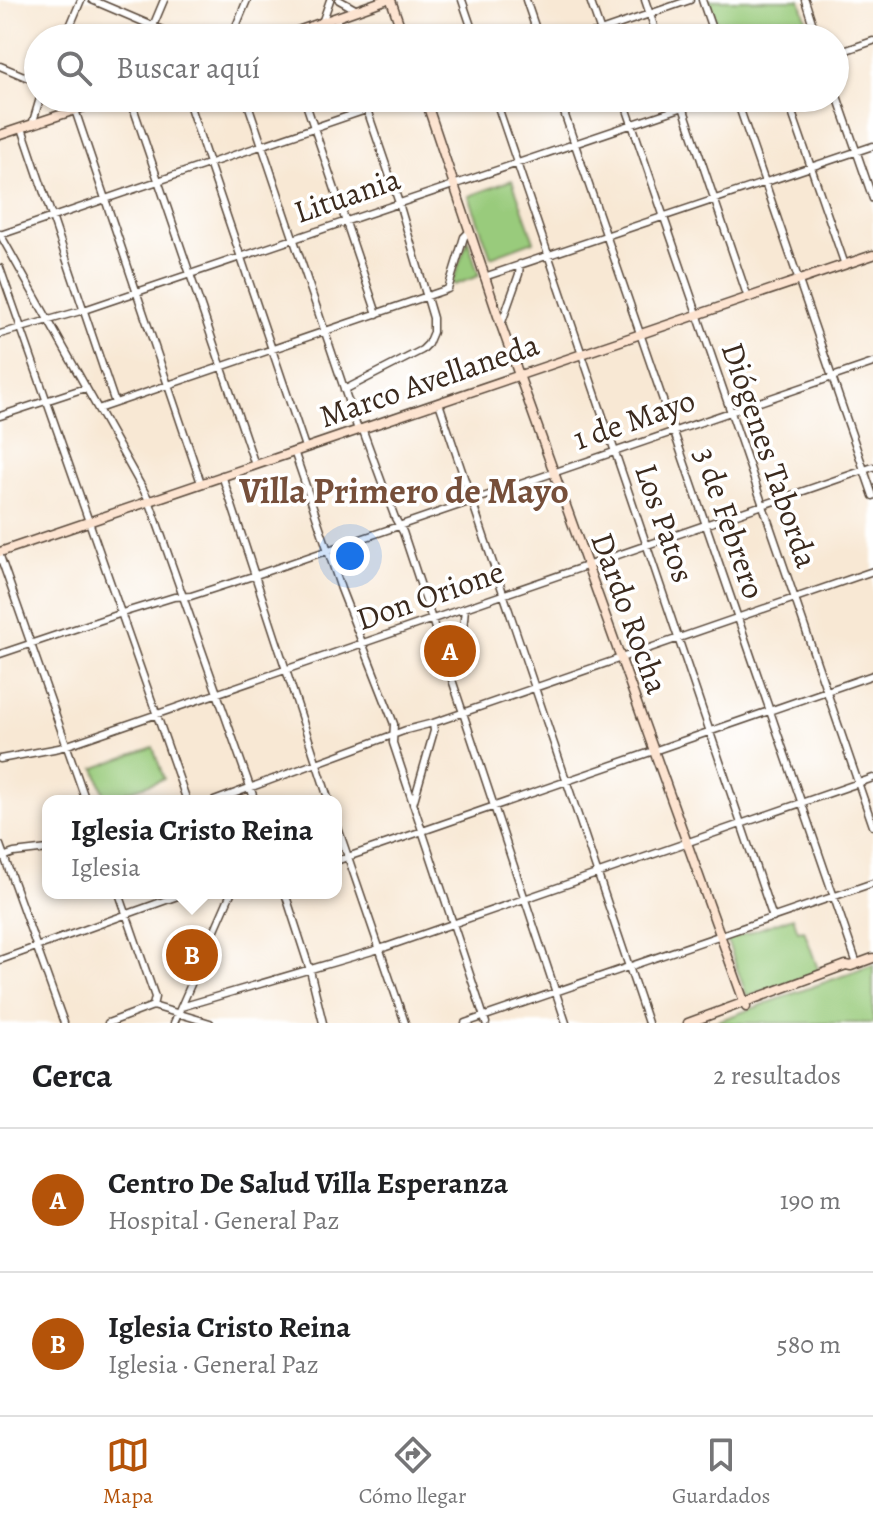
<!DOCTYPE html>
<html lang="es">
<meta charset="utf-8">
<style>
:root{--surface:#fff;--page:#f6f6f6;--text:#202124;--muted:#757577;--line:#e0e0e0;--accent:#b45309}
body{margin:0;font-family:Alegreya,serif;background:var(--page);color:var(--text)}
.you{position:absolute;left:350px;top:556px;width:28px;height:28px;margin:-20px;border:6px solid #fff;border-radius:50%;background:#1a73e8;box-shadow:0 0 0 12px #1a73e833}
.badge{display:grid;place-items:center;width:52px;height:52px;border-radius:50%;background:var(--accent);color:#fff;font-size:26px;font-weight:700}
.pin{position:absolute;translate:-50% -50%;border:4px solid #fff;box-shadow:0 2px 8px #0006}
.popup{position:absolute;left:42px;top:795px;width:300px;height:104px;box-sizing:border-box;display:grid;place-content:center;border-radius:16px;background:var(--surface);filter:drop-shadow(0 2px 6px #0005);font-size:26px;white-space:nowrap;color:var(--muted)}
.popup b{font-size:30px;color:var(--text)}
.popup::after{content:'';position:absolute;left:50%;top:100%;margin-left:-16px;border:16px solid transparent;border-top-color:var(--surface)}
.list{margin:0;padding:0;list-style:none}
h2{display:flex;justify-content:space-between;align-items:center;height:104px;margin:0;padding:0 32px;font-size:34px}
h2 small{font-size:26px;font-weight:400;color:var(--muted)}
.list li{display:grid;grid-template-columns:52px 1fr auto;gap:24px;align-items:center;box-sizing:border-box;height:144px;padding:0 32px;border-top:2px solid var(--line)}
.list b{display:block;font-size:30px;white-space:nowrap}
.list p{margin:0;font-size:26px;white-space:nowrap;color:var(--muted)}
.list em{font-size:26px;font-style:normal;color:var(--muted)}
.icon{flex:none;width:44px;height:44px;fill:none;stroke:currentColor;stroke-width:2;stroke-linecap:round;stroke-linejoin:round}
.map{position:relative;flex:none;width:873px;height:1023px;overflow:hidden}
.search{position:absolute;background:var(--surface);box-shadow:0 2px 6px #0004;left:24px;right:24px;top:24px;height:88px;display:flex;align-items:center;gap:20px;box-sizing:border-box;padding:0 28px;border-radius:44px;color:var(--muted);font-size:30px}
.sheet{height:392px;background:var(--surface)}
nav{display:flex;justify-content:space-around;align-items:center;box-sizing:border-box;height:112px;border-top:2px solid var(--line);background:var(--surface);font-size:22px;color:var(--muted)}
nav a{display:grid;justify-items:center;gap:4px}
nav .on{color:var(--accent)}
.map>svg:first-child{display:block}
.green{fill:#99cb7c;stroke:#6a7a4d;stroke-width:2}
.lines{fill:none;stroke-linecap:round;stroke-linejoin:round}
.street-casing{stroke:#574639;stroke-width:9}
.secondary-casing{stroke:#574639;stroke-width:11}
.street{stroke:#fff;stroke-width:6}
.secondary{stroke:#fde4d1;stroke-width:8}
.labels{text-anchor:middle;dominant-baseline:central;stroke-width:7;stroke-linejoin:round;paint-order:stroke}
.street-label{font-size:32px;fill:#3b2a1e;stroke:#fff}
.quarter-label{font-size:36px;font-weight:bold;fill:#764f3a;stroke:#fff}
</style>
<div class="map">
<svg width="873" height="1023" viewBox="0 0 873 1023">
<rect width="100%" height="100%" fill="#fff"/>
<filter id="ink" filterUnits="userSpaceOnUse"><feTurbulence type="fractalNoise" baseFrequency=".0125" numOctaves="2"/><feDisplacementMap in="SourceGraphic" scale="16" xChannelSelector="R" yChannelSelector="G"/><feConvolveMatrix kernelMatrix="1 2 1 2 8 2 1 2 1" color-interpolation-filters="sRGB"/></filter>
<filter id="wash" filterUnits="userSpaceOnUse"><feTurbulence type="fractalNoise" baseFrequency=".006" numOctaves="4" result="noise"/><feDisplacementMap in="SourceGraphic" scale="32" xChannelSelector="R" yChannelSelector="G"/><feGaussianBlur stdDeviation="1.8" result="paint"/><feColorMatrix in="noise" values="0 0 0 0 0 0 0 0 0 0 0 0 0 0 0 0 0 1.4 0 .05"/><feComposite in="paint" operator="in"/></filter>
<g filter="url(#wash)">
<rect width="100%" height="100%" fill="#f8e8d4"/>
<path class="green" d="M709,0H800L812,38H722Z
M512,180L534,241L491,257L469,196Z
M468,240L479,276L454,285L452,283Z
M153,747L164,779L106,799L95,768Z
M793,917L798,931L804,930L819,972L747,997L727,940Z
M873,965V1023H712Z"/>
</g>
<g filter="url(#ink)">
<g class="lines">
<g class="street-casing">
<path id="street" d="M92,0L181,38
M339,0L357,10
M462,0L475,38
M526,0L539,38
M590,0L603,38
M645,0L658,38
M702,0L715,38
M805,0L817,38
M336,18L343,38
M322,23L330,0
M65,38L81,0
M148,38L164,0
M231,38L247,0
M580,38L690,0
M835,54L873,41
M0,66L38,82
M835,90L873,199
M79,98L84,106
M130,98L255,465
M187,98L305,447
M246,98L358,430
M304,98L377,314
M495,98L773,918
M559,98L857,964
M623,98L873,826
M680,98L748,298
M736,98L873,496
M787,98L845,265
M75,110L201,483
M32,125L40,98
M22,128L115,403
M0,234L149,500L255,801
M0,235L401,98
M0,268L187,801
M484,277L873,146
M501,325L519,274L520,264
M0,334L84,310L710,98
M344,390L422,350L428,344L433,332V318L399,203L363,98
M439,403L648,1023
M98,409L448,289L464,237L469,232
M0,416L85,388
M362,428L395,518L403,532L566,1023
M294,451L341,589L394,724L393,743L486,1023
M222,475L329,801
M0,556L86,801
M0,654L122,613L174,597L191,596L256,575L873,363
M448,669L463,631L465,608
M0,759L59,748L873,467
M214,801L406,730L433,723L873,571
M413,804L434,731L433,723
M336,822L405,1023
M0,845L64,1023
M0,858L14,853L48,849
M336,861L873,675
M119,893L155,997L153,1006
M285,893L310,970L323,1023
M0,960L186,893
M181,1007L386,947L873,778
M108,1023L153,1006L210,1023
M174,1023L231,893
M465,1023L873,883"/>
</g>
<g class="secondary-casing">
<path id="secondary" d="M391,0L404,38
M278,38L385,0
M425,98L501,325L746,1007
M0,135L111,98
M0,552L873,255
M688,1023L846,965L851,966L873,958"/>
</g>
<use href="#street" class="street"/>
<use href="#secondary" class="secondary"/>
</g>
</g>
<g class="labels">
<g class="street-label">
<text transform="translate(347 195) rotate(-19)">Lituania</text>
<text transform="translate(429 380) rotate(-19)">Marco Avellaneda</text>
<text transform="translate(634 419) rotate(-19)">1 de Mayo</text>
<text transform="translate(770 455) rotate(71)">Diógenes Taborda</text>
<text transform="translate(665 523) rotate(71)">Los Patos</text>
<text transform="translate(730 523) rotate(71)">3 de Febrero</text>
<text transform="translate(430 595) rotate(-19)">Don Orione</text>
<text transform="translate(630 613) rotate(70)">Dardo Rocha</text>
</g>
<g class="quarter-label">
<text x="404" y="490">Villa Primero de Mayo</text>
</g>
</g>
</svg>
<div class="you"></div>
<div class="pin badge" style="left:450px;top:651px">A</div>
<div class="pin badge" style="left:192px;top:955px">B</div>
<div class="popup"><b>Iglesia Cristo Reina</b>Iglesia</div>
<div class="search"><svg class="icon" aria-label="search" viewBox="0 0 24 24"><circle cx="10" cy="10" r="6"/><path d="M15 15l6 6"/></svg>Buscar aquí</div>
</div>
<section class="sheet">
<h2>Cerca<small>2 resultados</small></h2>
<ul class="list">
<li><span class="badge">A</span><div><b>Centro De Salud Villa Esperanza</b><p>Hospital · General Paz</p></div><em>190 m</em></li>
<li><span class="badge">B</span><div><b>Iglesia Cristo Reina</b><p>Iglesia · General Paz</p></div><em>580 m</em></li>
</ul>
</section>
<nav>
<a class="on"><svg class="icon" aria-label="map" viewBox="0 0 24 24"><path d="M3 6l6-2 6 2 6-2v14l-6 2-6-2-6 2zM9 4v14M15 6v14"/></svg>Mapa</a>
<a><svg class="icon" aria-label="directions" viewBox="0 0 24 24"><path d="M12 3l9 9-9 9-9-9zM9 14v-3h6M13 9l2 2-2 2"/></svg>Cómo llegar</a>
<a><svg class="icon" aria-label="saved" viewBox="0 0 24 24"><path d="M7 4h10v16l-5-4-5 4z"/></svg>Guardados</a>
</nav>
